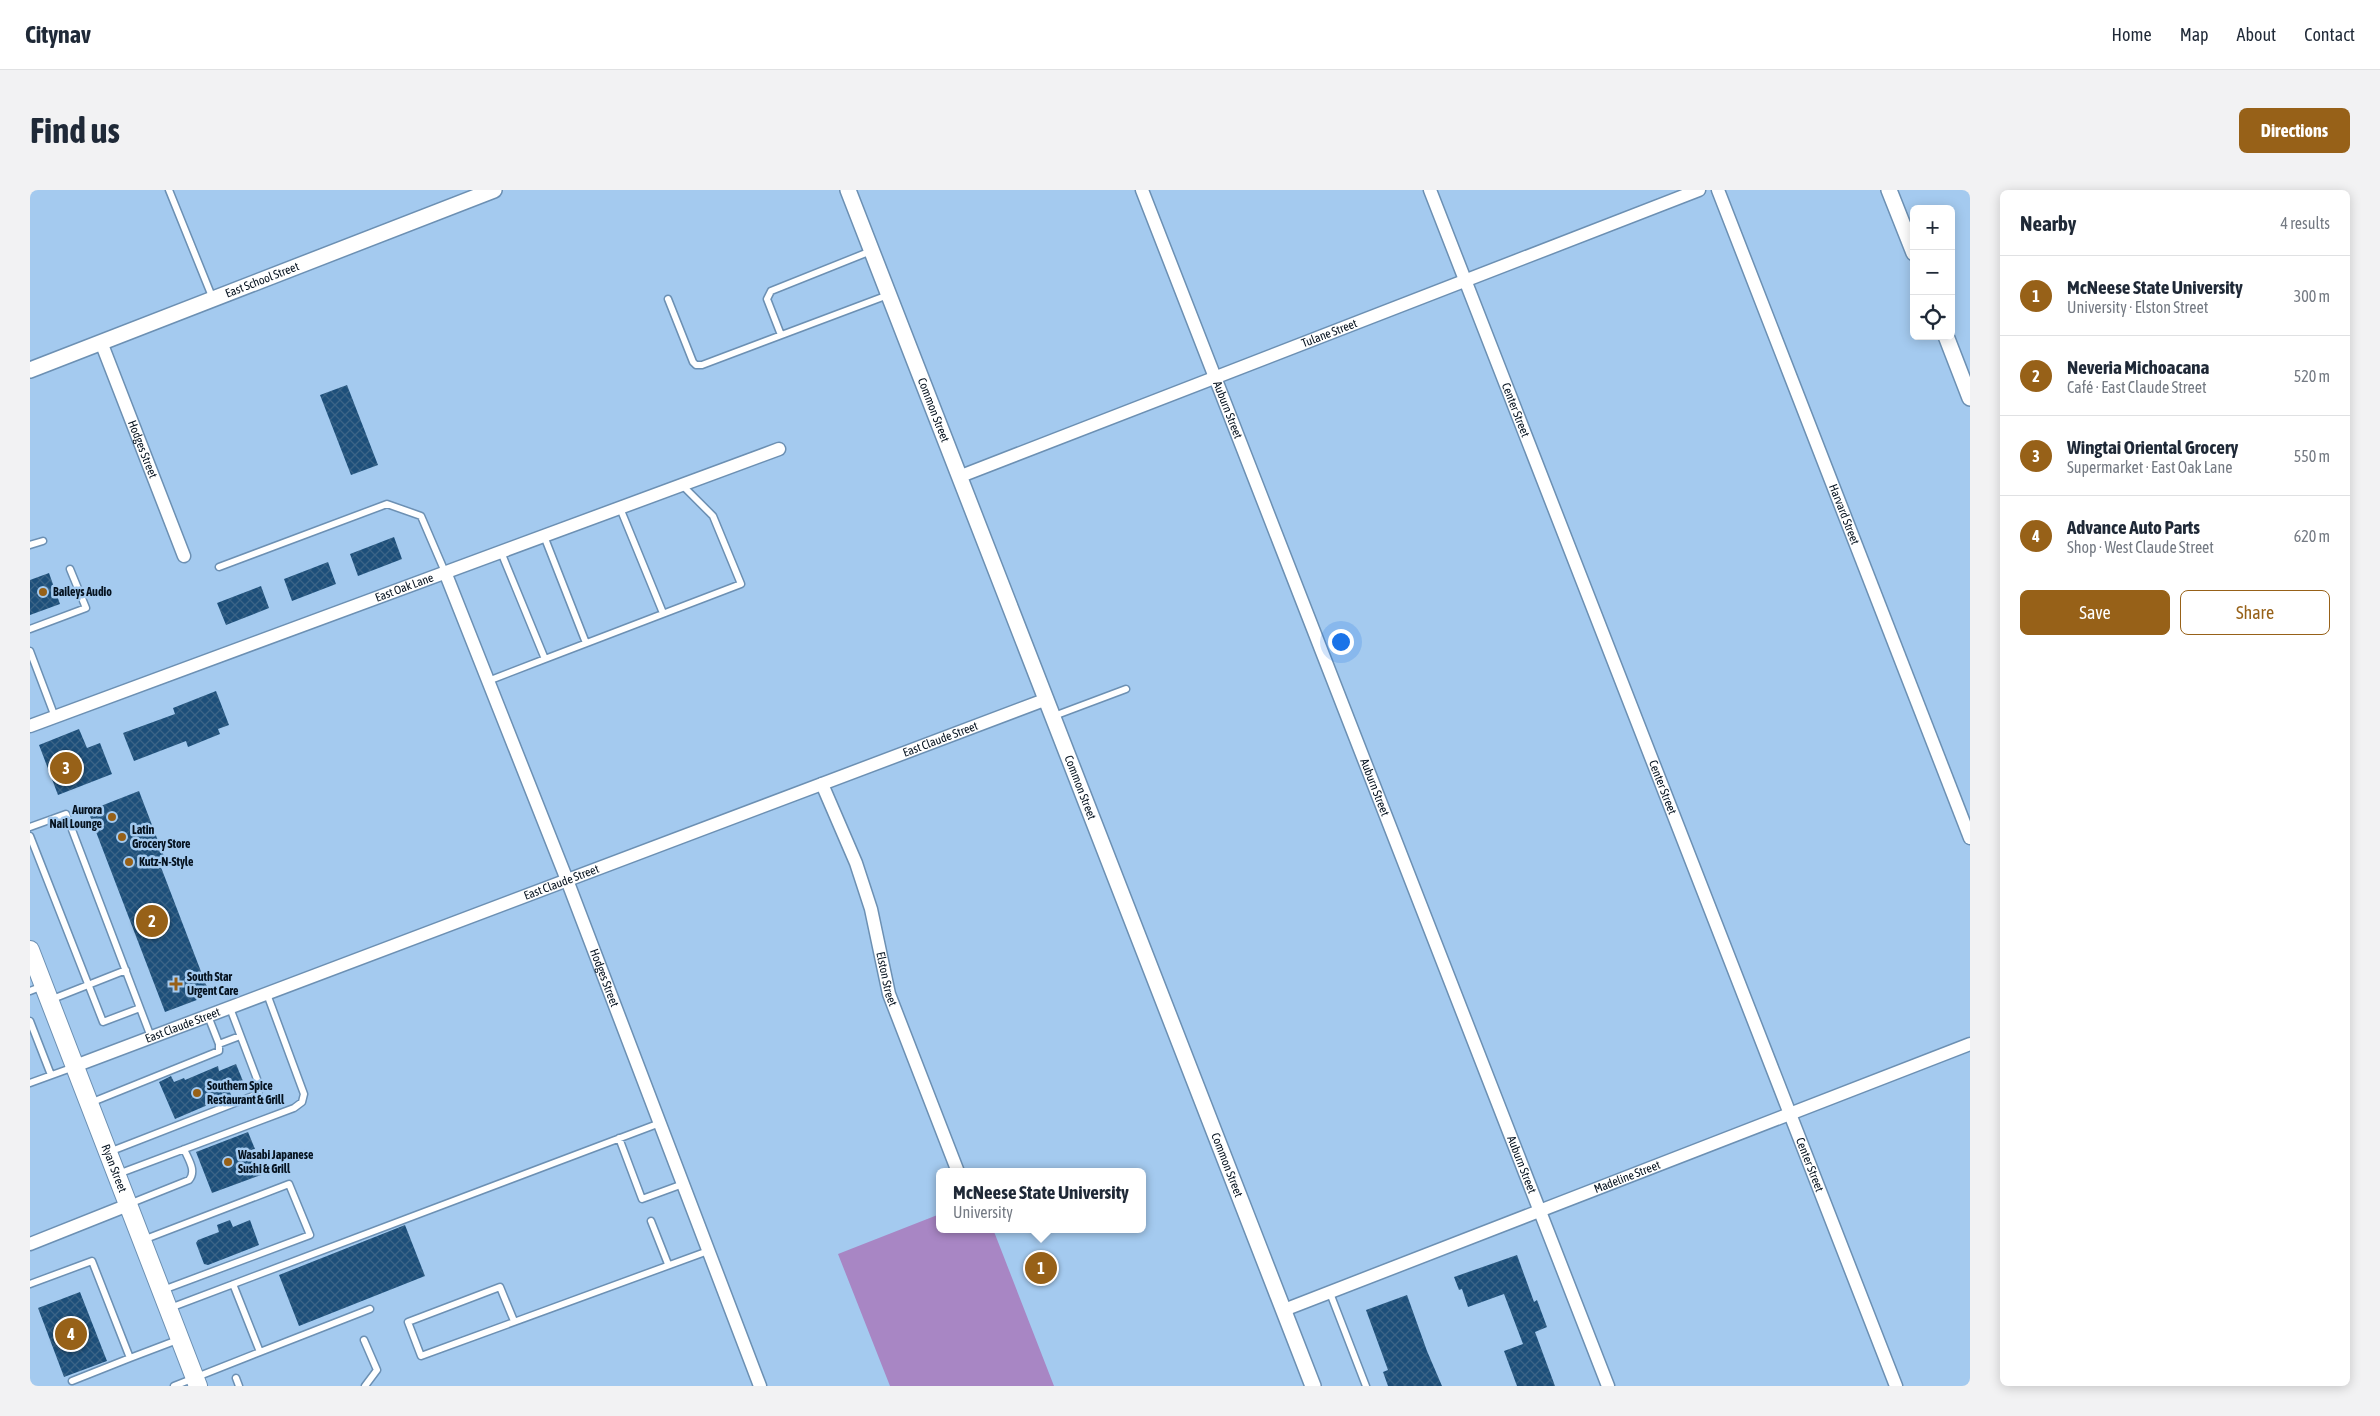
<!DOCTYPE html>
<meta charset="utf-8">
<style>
:root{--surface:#fff;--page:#f2f2f3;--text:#1f2937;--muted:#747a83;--line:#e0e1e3;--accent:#976118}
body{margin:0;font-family:"Asap Condensed",sans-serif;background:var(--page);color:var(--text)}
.controls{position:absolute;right:15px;top:15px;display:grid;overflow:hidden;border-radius:8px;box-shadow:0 2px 12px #0003}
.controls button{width:45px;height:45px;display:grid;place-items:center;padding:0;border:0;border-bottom:1px solid var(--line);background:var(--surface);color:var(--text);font:25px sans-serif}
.you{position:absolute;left:1310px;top:451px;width:18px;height:18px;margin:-12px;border:4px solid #fff;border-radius:50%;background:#1a73e8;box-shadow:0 0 0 8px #1a73e833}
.badge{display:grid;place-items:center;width:32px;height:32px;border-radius:50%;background:var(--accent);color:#fff;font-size:16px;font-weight:700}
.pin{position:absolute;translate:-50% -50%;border:2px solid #fff;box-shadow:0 1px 5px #0006}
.popup{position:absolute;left:906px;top:978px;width:210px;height:65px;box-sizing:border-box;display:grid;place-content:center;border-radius:8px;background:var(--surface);filter:drop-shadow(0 1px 4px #0005);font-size:16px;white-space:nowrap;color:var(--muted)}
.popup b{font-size:19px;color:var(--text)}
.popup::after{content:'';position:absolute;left:50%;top:100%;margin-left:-10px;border:10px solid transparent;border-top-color:var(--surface)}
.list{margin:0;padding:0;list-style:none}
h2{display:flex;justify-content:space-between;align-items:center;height:65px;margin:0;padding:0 20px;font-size:21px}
h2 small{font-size:16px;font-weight:400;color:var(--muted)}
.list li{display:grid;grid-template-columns:32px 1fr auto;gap:15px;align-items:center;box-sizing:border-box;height:80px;padding:0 20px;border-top:1px solid var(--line)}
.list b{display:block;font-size:19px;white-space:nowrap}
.list p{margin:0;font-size:16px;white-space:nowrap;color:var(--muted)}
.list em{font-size:16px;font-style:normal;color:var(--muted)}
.actions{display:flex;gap:10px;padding:15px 20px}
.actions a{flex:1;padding:11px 0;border:1px solid var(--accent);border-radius:8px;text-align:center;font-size:18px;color:var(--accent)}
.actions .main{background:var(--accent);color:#fff}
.icon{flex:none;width:28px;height:28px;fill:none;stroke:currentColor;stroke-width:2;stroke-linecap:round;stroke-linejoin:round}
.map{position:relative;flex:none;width:1940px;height:1196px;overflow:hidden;border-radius:8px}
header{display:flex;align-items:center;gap:30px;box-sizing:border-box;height:70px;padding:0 25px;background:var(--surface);border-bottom:1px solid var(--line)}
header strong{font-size:24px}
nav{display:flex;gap:28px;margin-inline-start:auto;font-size:18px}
.intro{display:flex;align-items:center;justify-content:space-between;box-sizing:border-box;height:120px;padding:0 30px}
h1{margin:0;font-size:35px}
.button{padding:12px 22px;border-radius:8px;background:var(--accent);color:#fff;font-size:18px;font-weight:700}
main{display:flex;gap:30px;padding:0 30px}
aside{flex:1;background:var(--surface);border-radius:8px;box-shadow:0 2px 12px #0003}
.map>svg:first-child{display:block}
.garden{fill:#a886c4}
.building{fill:url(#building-cross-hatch)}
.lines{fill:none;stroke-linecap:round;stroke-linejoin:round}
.service-casing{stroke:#6c90b3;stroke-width:9}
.minor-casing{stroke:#6c90b3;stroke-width:15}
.tertiary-casing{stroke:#6c90b3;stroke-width:18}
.secondary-casing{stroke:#6c90b3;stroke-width:20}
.service{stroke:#fff;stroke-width:6}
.minor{stroke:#fff;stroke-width:12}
.tertiary{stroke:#fff;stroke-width:15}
.secondary{stroke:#fff;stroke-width:18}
.poi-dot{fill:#976118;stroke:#a4caef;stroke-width:2}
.labels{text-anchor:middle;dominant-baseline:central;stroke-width:5;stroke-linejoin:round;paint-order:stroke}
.street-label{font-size:12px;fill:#05121f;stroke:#a4caef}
.poi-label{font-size:12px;font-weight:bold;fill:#05121f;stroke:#a4caef;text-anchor:start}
</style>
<header>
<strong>Citynav</strong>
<nav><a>Home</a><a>Map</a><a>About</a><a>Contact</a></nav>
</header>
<div class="intro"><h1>Find us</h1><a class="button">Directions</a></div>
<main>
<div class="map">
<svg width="1940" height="1196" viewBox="0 0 1940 1196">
<defs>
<pattern id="building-cross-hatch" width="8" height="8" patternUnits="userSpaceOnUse" patternTransform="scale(1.25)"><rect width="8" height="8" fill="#1d4f7a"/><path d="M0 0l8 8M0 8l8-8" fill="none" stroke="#3b6487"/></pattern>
</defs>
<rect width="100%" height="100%" fill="#a4caef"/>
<path class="garden" d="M910,1024V1039H963L1024,1196H860L808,1064Z"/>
<path class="building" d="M317,195L348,275L321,285L290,205Z
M364,347L372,369L328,386L320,364Z
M298,372L306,394L262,411L254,389Z
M19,383L30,414L0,425V390Z
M231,396L239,418L196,435L187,413Z
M186,501L199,535L188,539L190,544L158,557L156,551L104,571L93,543L145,524L143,518Z
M49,539L57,558L70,553L82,584L28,605L9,555Z
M109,601L135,669L129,672L180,805L135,822L58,621Z
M206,874L215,896L200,902L201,905L145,929L129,892L141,886L144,892L154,888L155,890L188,876L189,881Z
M218,942L225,959L221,960L231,985L182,1003L166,962Z
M200,1030L203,1037L220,1030L229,1055L178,1075L174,1074L166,1053L168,1050L189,1042L187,1035Z
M375,1035L395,1086L269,1136L249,1085Z
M1487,1065L1504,1112L1507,1110L1517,1137L1505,1142L1525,1196H1487L1474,1161L1493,1154L1474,1104L1438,1117L1432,1099L1429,1100L1424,1087Z
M50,1102L77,1171L34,1187L8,1118Z
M1377,1105L1397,1161L1412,1196H1358L1353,1182L1358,1180L1336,1120Z"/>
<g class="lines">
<g class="service-casing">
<path id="service" d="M139,0L183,109
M638,109L663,172L666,175H672L858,105
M751,145L737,109L741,101L841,61
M590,318L633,423
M514,346L556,453
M0,355L13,351
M471,362L515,469L711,394L683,326L652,295
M189,377L357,314L391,326L415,382
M0,439L56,418L40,379
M0,461L25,527
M458,491L515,469
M1024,526L1096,499
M0,637L36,624L121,847
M0,646L73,832L110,818
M0,801L13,796
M20,810L96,780
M0,831L21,885
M189,854L210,846
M0,893L44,877
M60,913L189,861V854L178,826
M589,948L612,1009L653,994
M79,962L228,904L230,897L200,818
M88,984L264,918L272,912L274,904L237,804
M99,1014L159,990C167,981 158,969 154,959
M621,1031L638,1074
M113,1050L259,994L280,1045L133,1100
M0,1094L62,1071L100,1168L42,1191
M1300,1103L1336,1196
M140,1118L630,933
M484,1131L470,1097L378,1132L391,1166L678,1061
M334,1150L347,1180L335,1196
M230,1162L340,1119
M100,1168L150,1149
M206,1188L209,1196
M144,1196L230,1162L203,1094"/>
</g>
<g class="minor-casing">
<g id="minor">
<path id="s1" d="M1112,0L1578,1196"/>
<path id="s2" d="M1400,0L1866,1196"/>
<path id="s3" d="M1688,0L1940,648"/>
<path id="s4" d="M71,152L154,366"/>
<path id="s5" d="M931,286L1669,0"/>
<path id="s6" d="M415,382L537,690L730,1196"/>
<path id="s7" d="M0,536L749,259"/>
<path id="s8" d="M792,594L826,673L841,719L859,804L928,982"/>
<path id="s9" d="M45,876L1017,509"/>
<path d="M0,1054L98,1015"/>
<path id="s10" d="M1254,1120L1940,854"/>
</g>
</g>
<g class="tertiary-casing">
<g id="tertiary">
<path id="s11" d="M818,0L1283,1196"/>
<path d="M1859,0L1884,63"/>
<path d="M1916,146L1940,208"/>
<path id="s12" d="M0,180L464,0"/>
</g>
</g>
<g class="secondary-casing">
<g id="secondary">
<path id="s13" d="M0,760L168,1196"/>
</g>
</g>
<use href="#service" class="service"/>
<use href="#minor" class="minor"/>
<use href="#tertiary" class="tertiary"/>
<use href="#secondary" class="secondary"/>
</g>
<g class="poi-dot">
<circle cx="13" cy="402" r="5"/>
<circle cx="82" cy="627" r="5"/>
<circle cx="92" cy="647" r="5"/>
<circle cx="99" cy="672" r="5"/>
<path d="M143.5 786.5h5v5h5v5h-5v5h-5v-5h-5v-5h5z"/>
<circle cx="167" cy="903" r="5"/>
<circle cx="198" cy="972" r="5"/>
</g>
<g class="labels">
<g class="street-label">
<text stroke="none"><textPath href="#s12" startOffset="249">East School Street</textPath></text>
<text stroke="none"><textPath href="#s5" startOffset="395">Tulane Street</textPath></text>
<text stroke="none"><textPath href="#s11" startOffset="236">Common Street</textPath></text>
<text stroke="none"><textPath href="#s2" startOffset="236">Center Street</textPath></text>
<text stroke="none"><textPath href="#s1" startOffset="236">Auburn Street</textPath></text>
<text stroke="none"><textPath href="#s4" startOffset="115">Hodges Street</textPath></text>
<text stroke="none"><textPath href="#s3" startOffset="348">Harvard Street</textPath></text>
<text stroke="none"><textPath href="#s7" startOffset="399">East Oak Lane</textPath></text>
<text stroke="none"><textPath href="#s9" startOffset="925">East Claude Street</textPath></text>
<text stroke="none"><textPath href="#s11" startOffset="641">Common Street</textPath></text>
<text stroke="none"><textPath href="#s1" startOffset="641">Auburn Street</textPath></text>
<text stroke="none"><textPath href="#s2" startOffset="641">Center Street</textPath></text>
<text stroke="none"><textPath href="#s9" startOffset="520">East Claude Street</textPath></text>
<text stroke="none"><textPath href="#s6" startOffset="436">Hodges Street</textPath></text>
<text stroke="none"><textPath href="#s8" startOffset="206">Elston Street</textPath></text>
<text stroke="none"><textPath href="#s9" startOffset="115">East Claude Street</textPath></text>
<text stroke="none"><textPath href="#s11" startOffset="1046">Common Street</textPath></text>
<text stroke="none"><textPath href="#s1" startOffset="1046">Auburn Street</textPath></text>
<text stroke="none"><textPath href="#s2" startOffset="1046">Center Street</textPath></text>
<text stroke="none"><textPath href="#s13" startOffset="234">Ryan Street</textPath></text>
<text stroke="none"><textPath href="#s10" startOffset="368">Madeline Street</textPath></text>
</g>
<g class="poi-label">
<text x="23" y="402">Baileys Audio</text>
<text x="72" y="620" text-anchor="end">Aurora<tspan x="72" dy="14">Nail Lounge</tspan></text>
<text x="102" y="640">Latin<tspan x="102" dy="14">Grocery Store</tspan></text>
<text x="109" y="672">Kutz-N-Style</text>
<text x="157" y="787">South Star<tspan x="157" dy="14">Urgent Care</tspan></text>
<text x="177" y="896">Southern Spice<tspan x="177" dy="14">Restaurant &amp; Grill</tspan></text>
<text x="208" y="965">Wasabi Japanese<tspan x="208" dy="14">Sushi &amp; Grill</tspan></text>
</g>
</g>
</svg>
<div class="controls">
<button>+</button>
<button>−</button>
<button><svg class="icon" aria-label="locate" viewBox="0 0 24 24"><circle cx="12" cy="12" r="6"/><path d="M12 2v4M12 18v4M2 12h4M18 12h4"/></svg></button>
</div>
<div class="you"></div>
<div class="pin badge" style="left:1011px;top:1078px">1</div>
<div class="popup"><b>McNeese State University</b>University</div>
<div class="pin badge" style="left:122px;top:731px">2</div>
<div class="pin badge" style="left:36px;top:578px">3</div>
<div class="pin badge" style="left:41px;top:1144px">4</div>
</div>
<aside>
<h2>Nearby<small>4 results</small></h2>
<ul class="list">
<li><span class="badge">1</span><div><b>McNeese State University</b><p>University · Elston Street</p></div><em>300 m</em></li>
<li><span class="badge">2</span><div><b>Neveria Michoacana</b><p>Café · East Claude Street</p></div><em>520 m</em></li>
<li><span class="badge">3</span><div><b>Wingtai Oriental Grocery</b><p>Supermarket · East Oak Lane</p></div><em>550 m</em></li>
<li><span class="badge">4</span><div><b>Advance Auto Parts</b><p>Shop · West Claude Street</p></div><em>620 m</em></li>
</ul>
<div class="actions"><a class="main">Save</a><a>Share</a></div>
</aside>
</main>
